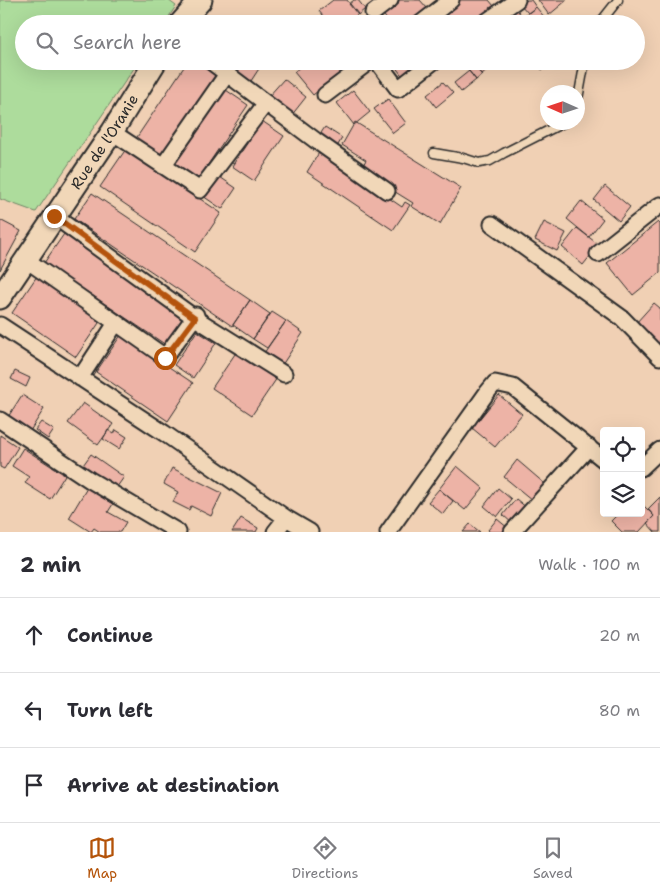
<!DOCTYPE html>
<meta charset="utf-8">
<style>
:root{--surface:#fff;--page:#f2f2f3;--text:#2b2b33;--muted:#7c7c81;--line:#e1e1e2;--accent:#b45309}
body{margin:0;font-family:"Shantell Sans",sans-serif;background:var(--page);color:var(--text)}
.controls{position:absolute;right:15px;bottom:15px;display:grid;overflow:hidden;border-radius:5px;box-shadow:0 5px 20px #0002}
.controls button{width:45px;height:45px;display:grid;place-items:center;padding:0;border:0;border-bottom:1px solid var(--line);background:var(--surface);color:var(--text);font:25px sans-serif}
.compass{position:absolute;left:540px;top:85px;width:45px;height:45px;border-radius:50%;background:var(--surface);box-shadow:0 5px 20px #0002;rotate:273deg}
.stop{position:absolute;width:15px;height:15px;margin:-11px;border:4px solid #b45309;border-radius:50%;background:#fff}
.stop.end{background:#b45309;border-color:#fff;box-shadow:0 1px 5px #0008}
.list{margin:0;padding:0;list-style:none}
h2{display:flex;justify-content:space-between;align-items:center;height:65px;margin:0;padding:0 20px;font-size:21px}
h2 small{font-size:16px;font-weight:400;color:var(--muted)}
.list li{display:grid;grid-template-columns:32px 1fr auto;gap:15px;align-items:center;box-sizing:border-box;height:75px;padding:0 20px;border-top:1px solid var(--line)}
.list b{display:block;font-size:19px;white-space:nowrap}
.list em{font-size:16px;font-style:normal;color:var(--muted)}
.icon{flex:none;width:28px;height:28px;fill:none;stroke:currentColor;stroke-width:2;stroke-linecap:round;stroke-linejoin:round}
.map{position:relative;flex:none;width:660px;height:532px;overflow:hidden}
.search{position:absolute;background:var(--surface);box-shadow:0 5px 20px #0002;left:15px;right:15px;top:15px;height:55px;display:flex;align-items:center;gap:12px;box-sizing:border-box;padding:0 18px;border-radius:28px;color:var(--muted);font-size:19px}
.sheet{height:290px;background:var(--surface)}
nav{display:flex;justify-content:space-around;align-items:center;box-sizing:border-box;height:70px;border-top:1px solid var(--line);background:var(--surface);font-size:14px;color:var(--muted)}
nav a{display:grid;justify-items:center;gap:2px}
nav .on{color:var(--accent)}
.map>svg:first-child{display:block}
.green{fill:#addc9c;stroke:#6c8464}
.building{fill:#edb3a6;stroke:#2b2b2b}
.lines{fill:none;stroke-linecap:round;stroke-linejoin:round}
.lane-casing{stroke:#2b2b2b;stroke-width:11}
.street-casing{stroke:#2b2b2b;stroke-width:19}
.secondary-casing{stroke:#2b2b2b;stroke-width:25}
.lane{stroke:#f1d7b8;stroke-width:8}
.street{stroke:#f1d7b8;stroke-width:15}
.secondary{stroke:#f1d7b8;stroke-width:21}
.route{stroke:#b45309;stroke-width:6}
.labels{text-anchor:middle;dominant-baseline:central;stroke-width:4;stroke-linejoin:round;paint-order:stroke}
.street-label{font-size:15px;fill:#2b2b2b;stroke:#f1d7b8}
</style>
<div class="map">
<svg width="660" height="532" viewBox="0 0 660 532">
<rect width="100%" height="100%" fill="#f0d0b4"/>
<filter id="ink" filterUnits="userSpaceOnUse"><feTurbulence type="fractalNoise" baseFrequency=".02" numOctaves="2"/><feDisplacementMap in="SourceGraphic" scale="10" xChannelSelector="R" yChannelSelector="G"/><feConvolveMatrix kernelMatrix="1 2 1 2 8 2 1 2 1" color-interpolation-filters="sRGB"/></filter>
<g filter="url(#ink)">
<path class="green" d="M0,0H168L176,6L164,24H24V61H139L36,212L0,199Z"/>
<path class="building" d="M333,0H347L358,14L347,24H329L319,11Z
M354,0H358L365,9L358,15L349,4Z
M393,0H420L427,8L407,24H390L380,10Z
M459,0H489L494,6L472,24H429Z
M527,0H531L536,7L528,13L521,5Z
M538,0H567L549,15Z
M515,7L528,24H501L499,20Z
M536,7L550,24H531L525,16Z
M375,14L383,24H363Z
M188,61H199L219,75L162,159L135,140Z
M222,61H258L262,64L249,84Z
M307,61H354L313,95L294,72Z
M391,61H425L404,78Z
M463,61H470L482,75L476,80L462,62Z
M481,61H499L482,75L475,67Z
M535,61H553L542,70Z
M469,71L476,80L461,92L454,83Z
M284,79L306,97L291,116L268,97Z
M443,82L453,93L436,107L427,95Z
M223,88L248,105L197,181L172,164Z
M353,90L370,112L354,125L337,103Z
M388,99L406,123L393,133L374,109Z
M262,121L284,136L254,181L232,166Z
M355,122L461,188L440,224L411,206L413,203L360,170L366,160L342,145Z
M325,127L342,138L337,147L319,136Z
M126,149L221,213L195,252L100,187Z
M320,151L402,207L405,202L410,205L393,230L307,172Z
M214,173L236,188L222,209L200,194Z
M605,186L630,207L619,221L594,200Z
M92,193L250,300L232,326L74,219Z
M581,201L603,219L589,237L567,219Z
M0,220L21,231L0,270Z
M544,222L566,233L557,251L535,240Z
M658,222L660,224V273L633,295L607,263Z
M577,228L599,245L583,265L562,247Z
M64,234L185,316L166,345L44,263Z
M37,276L101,320L76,357L12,313Z
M250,300L270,314L253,339L233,325Z
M654,303L660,308V345L636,323Z
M272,312L286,321L267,348L253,339Z
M286,321L303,333L282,365L264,353Z
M197,331L216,343L193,378L174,365Z
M121,335L193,383L168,421L96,372Z
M237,351L277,378L252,415L212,388Z
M15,371L30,378L26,387L11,379Z
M22,395L44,409L30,431L8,417Z
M499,395L522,414L495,447L472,428Z
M83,403L113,424L98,445L68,423Z
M41,422L54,430L48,439L35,430Z
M108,430L114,434L116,430L127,437L119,449L103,439Z
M0,435L18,447L4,469L0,467Z
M23,448L65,475L50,499L25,483L29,477L12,466Z
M91,454L124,477L114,491L81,468Z
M517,460L545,484L532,500L504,477Z
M457,466L483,488L465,510L439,489Z
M172,468L222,493L211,516L191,506L189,510L173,502L178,492L164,484Z
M87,488L113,504L108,512L126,522L120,532H100L94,528L91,532L69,518Z
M498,488L511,499L497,517L484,506Z
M439,489L453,501L443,514L428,502Z
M660,497V532H655L647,523L654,516L648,509Z
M516,499L527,508L514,525L503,515Z
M641,503L654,516L639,532H622L611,521L619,513H641Z
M241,518L258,528L256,532H232Z
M497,519L508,528L505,532H490L488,530Z
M470,524L480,532H463Z"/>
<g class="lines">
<g class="lane-casing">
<path id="lane" d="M599,24L618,0
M578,99L585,61
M434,153L463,158L479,163L490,161L504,153L565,122"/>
</g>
<g class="street-casing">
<path id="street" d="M373,13L390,0
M420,24L451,0
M483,24L517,0
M210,61L315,140L387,191
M377,61L398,89L434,61
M325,95L370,61
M112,132L200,190L266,103
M163,166L227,74
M54,216L195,318L284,374
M492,224L622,318L660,357
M598,254L660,205
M25,259L165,357L196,315
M0,325L164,433L286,518L310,532
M80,378L116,323
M0,420L90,480L178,532
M641,468L660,450
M275,532L286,518
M388,532L486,394L495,383L513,387L604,460
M512,532L589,447"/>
</g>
<g class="secondary-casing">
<g id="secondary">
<path d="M180,24L201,0"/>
<path id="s1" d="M0,298L112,132L156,61"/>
</g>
</g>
<use href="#lane" class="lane"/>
<use href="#street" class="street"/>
<use href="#secondary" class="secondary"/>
</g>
</g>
<g class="lines" filter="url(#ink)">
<path class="route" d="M54,216L195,318L165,358"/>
</g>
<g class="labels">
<g class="street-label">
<text stroke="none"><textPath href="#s1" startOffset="188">Rue de l'Oranie</textPath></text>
</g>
</g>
</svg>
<div class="controls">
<button><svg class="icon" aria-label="locate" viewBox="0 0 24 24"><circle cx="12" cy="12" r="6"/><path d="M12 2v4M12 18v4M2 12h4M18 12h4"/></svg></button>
<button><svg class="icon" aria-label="layers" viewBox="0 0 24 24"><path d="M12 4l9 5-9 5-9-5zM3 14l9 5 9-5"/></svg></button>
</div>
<svg class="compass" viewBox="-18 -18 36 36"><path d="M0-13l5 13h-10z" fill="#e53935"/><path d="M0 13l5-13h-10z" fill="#7c7c81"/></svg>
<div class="stop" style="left:165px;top:358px"></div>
<div class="stop end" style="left:54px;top:216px"></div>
<div class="search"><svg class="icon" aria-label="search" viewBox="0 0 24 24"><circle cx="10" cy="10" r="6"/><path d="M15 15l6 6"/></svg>Search here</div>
</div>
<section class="sheet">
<h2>2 min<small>Walk · 100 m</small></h2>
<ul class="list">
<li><svg class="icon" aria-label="ahead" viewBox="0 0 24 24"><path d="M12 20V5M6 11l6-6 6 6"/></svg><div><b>Continue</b></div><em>20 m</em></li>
<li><svg class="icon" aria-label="left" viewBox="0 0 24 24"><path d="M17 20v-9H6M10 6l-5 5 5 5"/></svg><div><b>Turn left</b></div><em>80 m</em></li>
<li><svg class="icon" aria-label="arrive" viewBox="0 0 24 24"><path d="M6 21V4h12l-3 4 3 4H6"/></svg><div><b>Arrive at destination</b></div></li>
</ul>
</section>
<nav>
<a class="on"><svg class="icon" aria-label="map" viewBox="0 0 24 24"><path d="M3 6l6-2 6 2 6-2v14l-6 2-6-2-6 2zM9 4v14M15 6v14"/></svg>Map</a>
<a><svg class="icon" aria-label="directions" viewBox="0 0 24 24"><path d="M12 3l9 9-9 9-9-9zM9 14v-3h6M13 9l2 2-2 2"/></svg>Directions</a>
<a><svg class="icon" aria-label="saved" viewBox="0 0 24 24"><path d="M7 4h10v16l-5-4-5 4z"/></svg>Saved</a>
</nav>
